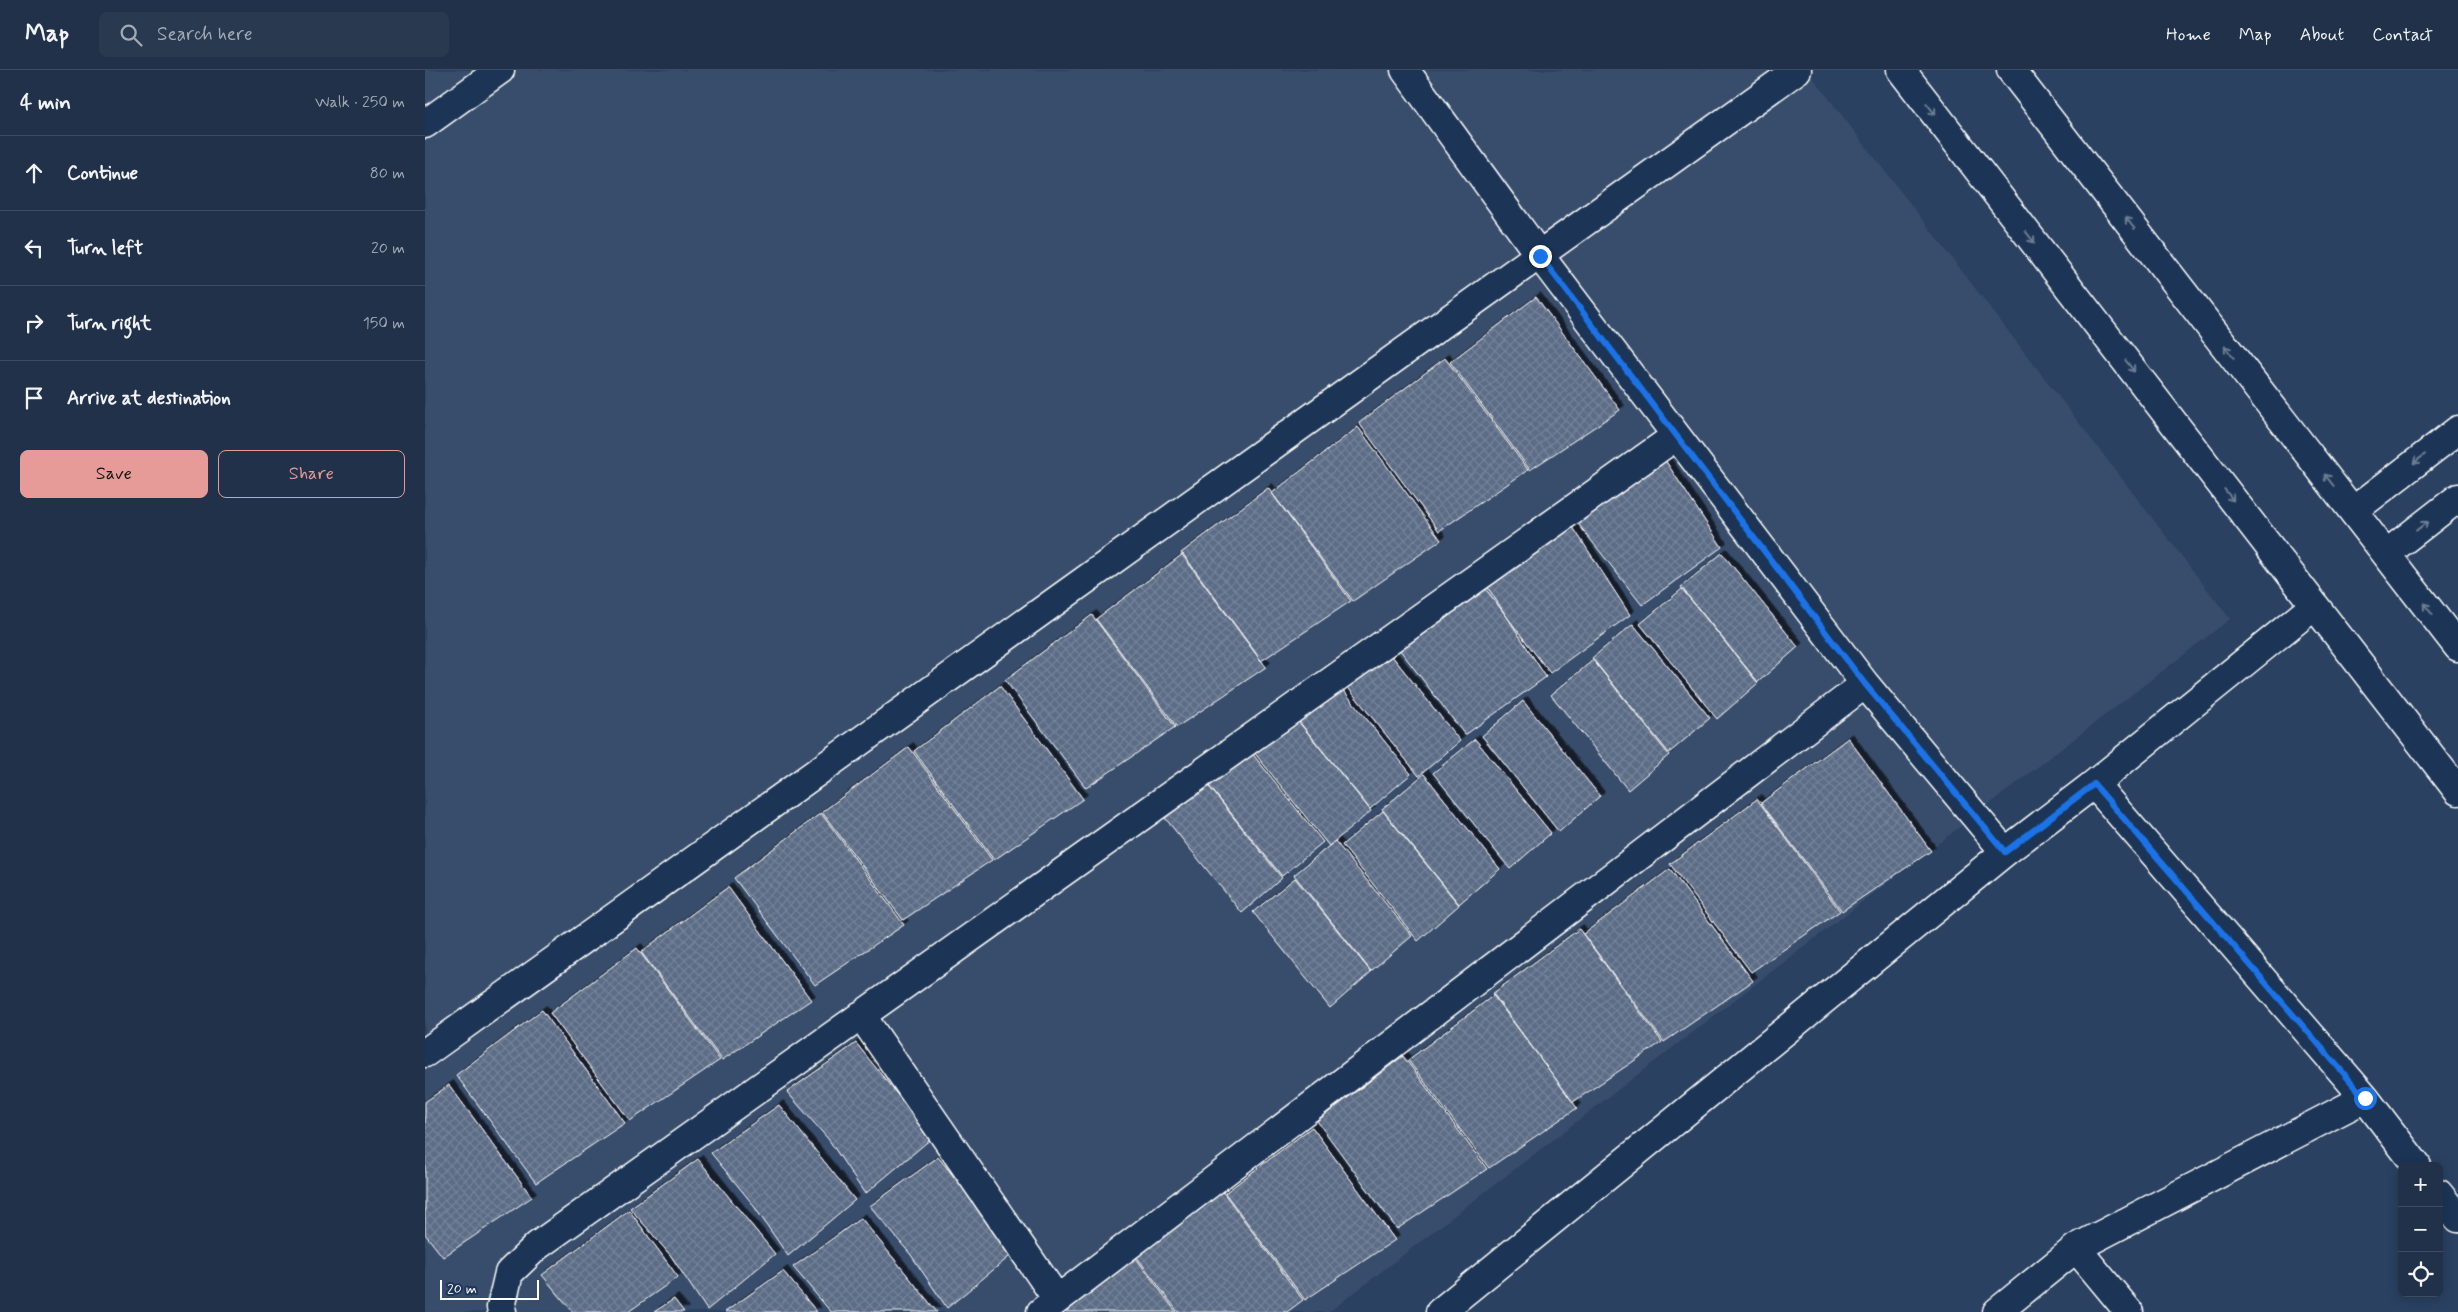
<!DOCTYPE html>
<meta charset="utf-8">
<style>
:root{--surface:#203149;--page:#283950;--text:#f1f3f6;--muted:#a2a9b4;--line:#3d4c61;--accent:#e69b98}
body{margin:0;font-family:Mynerve,sans-serif;background:var(--page);color:var(--text)}
.controls{position:absolute;right:15px;bottom:15px;display:grid;overflow:hidden;border-radius:8px;box-shadow:0 2px 12px #0003}
.controls button{width:45px;height:45px;display:grid;place-items:center;padding:0;border:0;border-bottom:1px solid var(--line);background:var(--surface);color:var(--text);font:25px sans-serif}
.scale{position:absolute;left:15px;bottom:12px;width:99px;box-sizing:border-box;padding-left:5px;border:2px solid #fff;border-top:0;font-size:14px;line-height:18px;white-space:nowrap;color:#fff;-webkit-text-stroke:4px #1d3557;paint-order:stroke}
.stop{position:absolute;width:15px;height:15px;margin:-11px;border:4px solid #1a73e8;border-radius:50%;background:#fff}
.stop.end{background:#1a73e8;border-color:#fff;box-shadow:0 1px 5px #0008}
.list{margin:0;padding:0;list-style:none}
h2{display:flex;justify-content:space-between;align-items:center;height:65px;margin:0;padding:0 20px;font-size:21px}
h2 small{font-size:16px;font-weight:400;color:var(--muted)}
.list li{display:grid;grid-template-columns:32px 1fr auto;gap:15px;align-items:center;box-sizing:border-box;height:75px;padding:0 20px;border-top:1px solid var(--line)}
.list b{display:block;font-size:19px;white-space:nowrap}
.list em{font-size:16px;font-style:normal;color:var(--muted)}
.actions{display:flex;gap:10px;padding:15px 20px}
.actions a{flex:1;padding:11px 0;border:1px solid var(--accent);border-radius:8px;text-align:center;font-size:18px;color:var(--accent)}
.actions .main{background:var(--accent);color:#111}
.icon{flex:none;width:28px;height:28px;fill:none;stroke:currentColor;stroke-width:2;stroke-linecap:round;stroke-linejoin:round}
.map{position:relative;flex:none;width:2033px;height:1242px;overflow:hidden}
header{display:flex;align-items:center;gap:30px;box-sizing:border-box;height:70px;padding:0 25px;background:var(--surface);border-bottom:1px solid var(--line)}
header strong{font-size:24px}
nav{display:flex;gap:28px;margin-inline-start:auto;font-size:18px}
.search{width:350px;height:45px;background:var(--page);display:flex;align-items:center;gap:12px;box-sizing:border-box;padding:0 18px;border-radius:8px;color:var(--muted);font-size:19px}
main{display:flex}
aside{flex:1;background:var(--surface)}
.map>svg:first-child{display:block}
.built{fill:#394e6c}
.building{fill:url(#building-cross-hatch);stroke:#fff;filter:url(#shadow)}
.lines{fill:none;stroke-linecap:round;stroke-linejoin:round}
.minor-casing{stroke:#fff;stroke-width:31}
.minor{stroke:#1d3557;stroke-width:28}
.oneway{stroke:#6c7c92}
.route{stroke:#1a73e8;stroke-width:6}
</style>
<header>
<strong>Map</strong>
<div class="search"><svg class="icon" aria-label="search" viewBox="0 0 24 24"><circle cx="10" cy="10" r="6"/><path d="M15 15l6 6"/></svg>Search here</div>
<nav><a>Home</a><a>Map</a><a>About</a><a>Contact</a></nav>
</header>
<main>
<aside>
<h2>4 min<small>Walk · 250 m</small></h2>
<ul class="list">
<li><svg class="icon" aria-label="ahead" viewBox="0 0 24 24"><path d="M12 20V5M6 11l6-6 6 6"/></svg><div><b>Continue</b></div><em>80 m</em></li>
<li><svg class="icon" aria-label="left" viewBox="0 0 24 24"><path d="M17 20v-9H6M10 6l-5 5 5 5"/></svg><div><b>Turn left</b></div><em>20 m</em></li>
<li><svg class="icon" aria-label="right" viewBox="0 0 24 24"><path d="M7 20v-9h11M14 6l5 5-5 5"/></svg><div><b>Turn right</b></div><em>150 m</em></li>
<li><svg class="icon" aria-label="arrive" viewBox="0 0 24 24"><path d="M6 21V4h12l-3 4 3 4H6"/></svg><div><b>Arrive at destination</b></div></li>
</ul>
<div class="actions"><a class="main">Save</a><a>Share</a></div>
</aside>
<div class="map">
<svg width="2033" height="1242" viewBox="0 0 2033 1242">
<defs>
<pattern id="building-cross-hatch" width="8" height="8" patternUnits="userSpaceOnUse" patternTransform="scale(1.25)"><rect width="8" height="8" fill="#5b6c86"/><path d="M0 0l8 8M0 8l8-8" fill="none" stroke="#748298"/></pattern>
<filter id="shadow"><feDropShadow dx="4.5" dy="-4.5" stdDeviation="0" flood-color="#0009"/></filter>
</defs>
<rect width="100%" height="100%" fill="#2a4161"/>
<filter id="ink" filterUnits="userSpaceOnUse"><feTurbulence type="fractalNoise" baseFrequency=".02" numOctaves="2"/><feDisplacementMap in="SourceGraphic" scale="10" xChannelSelector="R" yChannelSelector="G"/><feConvolveMatrix kernelMatrix="1 2 1 2 8 2 1 2 1" color-interpolation-filters="sRGB"/></filter>
<g filter="url(#ink)">
<path class="built" d="M0,0H1382L1805,549L904,1242H0Z"/>
<path class="building" d="M1111,227L1195,340L1105,400L1025,292Z
M1020,288L1103,400L1014,461L934,353Z
M933,357L1016,470L928,531L847,423Z
M1234,381L1297,477L1217,535L1147,446Z
M843,418L926,531L836,591L756,483Z
M1142,448L1205,545L1125,603L1056,513Z
M1297,483L1373,577L1333,612L1256,517Z
M758,484L841,597L752,657L671,549Z
M1058,510L1121,607L1040,665L971,575Z
M1257,519L1333,613L1292,649L1215,554Z
M667,545L750,657L661,718L580,610Z
M1208,554L1285,648L1244,683L1167,588Z
M959,576L1035,671L994,706L917,610Z
M1168,590L1244,685L1203,720L1126,625Z
M910,610L986,704L945,739L868,644Z
M575,616L658,729L569,790L489,681Z
M1098,631L1175,726L1134,762L1057,666Z
M869,646L946,741L904,776L828,681Z
M1423,668L1506,781L1417,841L1336,733Z
M1050,669L1126,763L1085,799L1008,703Z
M484,677L567,790L478,850L397,742Z
M822,677L898,772L857,806L780,711Z
M999,704L1075,799L1034,834L957,739Z
M781,713L857,808L817,843L740,748Z
M1332,729L1415,841L1326,902L1245,794Z
M958,741L1034,835L993,871L917,775Z
M396,743L479,855L390,915L309,808Z
M910,771L987,866L946,901L869,805Z
M1245,799L1328,911L1239,972L1158,864Z
M870,808L946,902L905,938L828,842Z
M303,817L386,930L297,990L216,882Z
M1154,859L1237,972L1148,1032L1067,924Z
M212,878L295,990L205,1051L125,943Z
M1069,925L1152,1038L1064,1098L983,990Z
M117,940L200,1053L111,1113L31,1005Z
M431,973L507,1068L440,1124L404,1070L362,1022Z
M978,986L1062,1099L972,1159L892,1051Z
M24,1015L107,1127L18,1187L0,1164V1032Z
M354,1035L430,1130L363,1186L326,1132L286,1083Z
M887,1057L970,1170L880,1230L800,1123Z
M513,1087L590,1182L522,1238L486,1185L445,1136Z
M273,1089L350,1184L282,1240L246,1186L205,1138Z
M795,1118L878,1230L862,1242H753L709,1183Z
M204,1140L253,1207L203,1242H148L117,1205Z
M436,1148L512,1242H406L368,1197Z
M708,1184L751,1242H630Z
M358,1201L392,1242H300Z
M249,1229L259,1242H229Z"/>
<g class="lines">
<g class="minor-casing">
<path id="minor" d="M980,0L1115,186L1440,614L1580,782
M1476,0L2033,721
M1586,0L2033,577
M0,54L75,0
M1928,441L2033,360
M1961,484L2033,428
M1669,714L1889,536
M436,945L632,1229
M0,983L1372,0
M2014,1124L2033,1148
M1651,1178L1704,1242
M77,1242L76,1237L84,1203L112,1176L1251,366
M616,1242L1440,614
M1015,1242L1580,782L1669,714L1940,1028L1992,1096
M1572,1242L1651,1178L1940,1028"/>
</g>
<use href="#minor" class="minor"/>
</g>
<defs><path id="oneway-shaft" d="M-6 0H5M1.5-3L5.5 0L1.5 3" fill="none" stroke-width="1.6" stroke-linecap="round" stroke-linejoin="round" transform="scale(1.25)"/></defs>
<g class="oneway">
<use href="#oneway-shaft" transform="translate(1506 39) rotate(52)"/>
<use href="#oneway-shaft" transform="translate(1705 153) rotate(-128)"/>
<use href="#oneway-shaft" transform="translate(1605 167) rotate(52)"/>
<use href="#oneway-shaft" transform="translate(1804 282) rotate(-128)"/>
<use href="#oneway-shaft" transform="translate(1705 296) rotate(52)"/>
<use href="#oneway-shaft" transform="translate(1994 389) rotate(142)"/>
<use href="#oneway-shaft" transform="translate(1904 410) rotate(-128)"/>
<use href="#oneway-shaft" transform="translate(1804 425) rotate(52)"/>
<use href="#oneway-shaft" transform="translate(1997 456) rotate(-38)"/>
<use href="#oneway-shaft" transform="translate(2003 539) rotate(-128)"/>
</g>
</g>
<g class="lines" filter="url(#ink)">
<path class="route" d="M1115,186L1440,614L1580,782L1669,714L1940,1028"/>
</g>
</svg>
<div class="controls">
<button>+</button>
<button>−</button>
<button><svg class="icon" aria-label="locate" viewBox="0 0 24 24"><circle cx="12" cy="12" r="6"/><path d="M12 2v4M12 18v4M2 12h4M18 12h4"/></svg></button>
</div>
<div class="scale">20 m</div>
<div class="stop" style="left:1940px;top:1028px"></div>
<div class="stop end" style="left:1115px;top:186px"></div>
</div>
</main>
